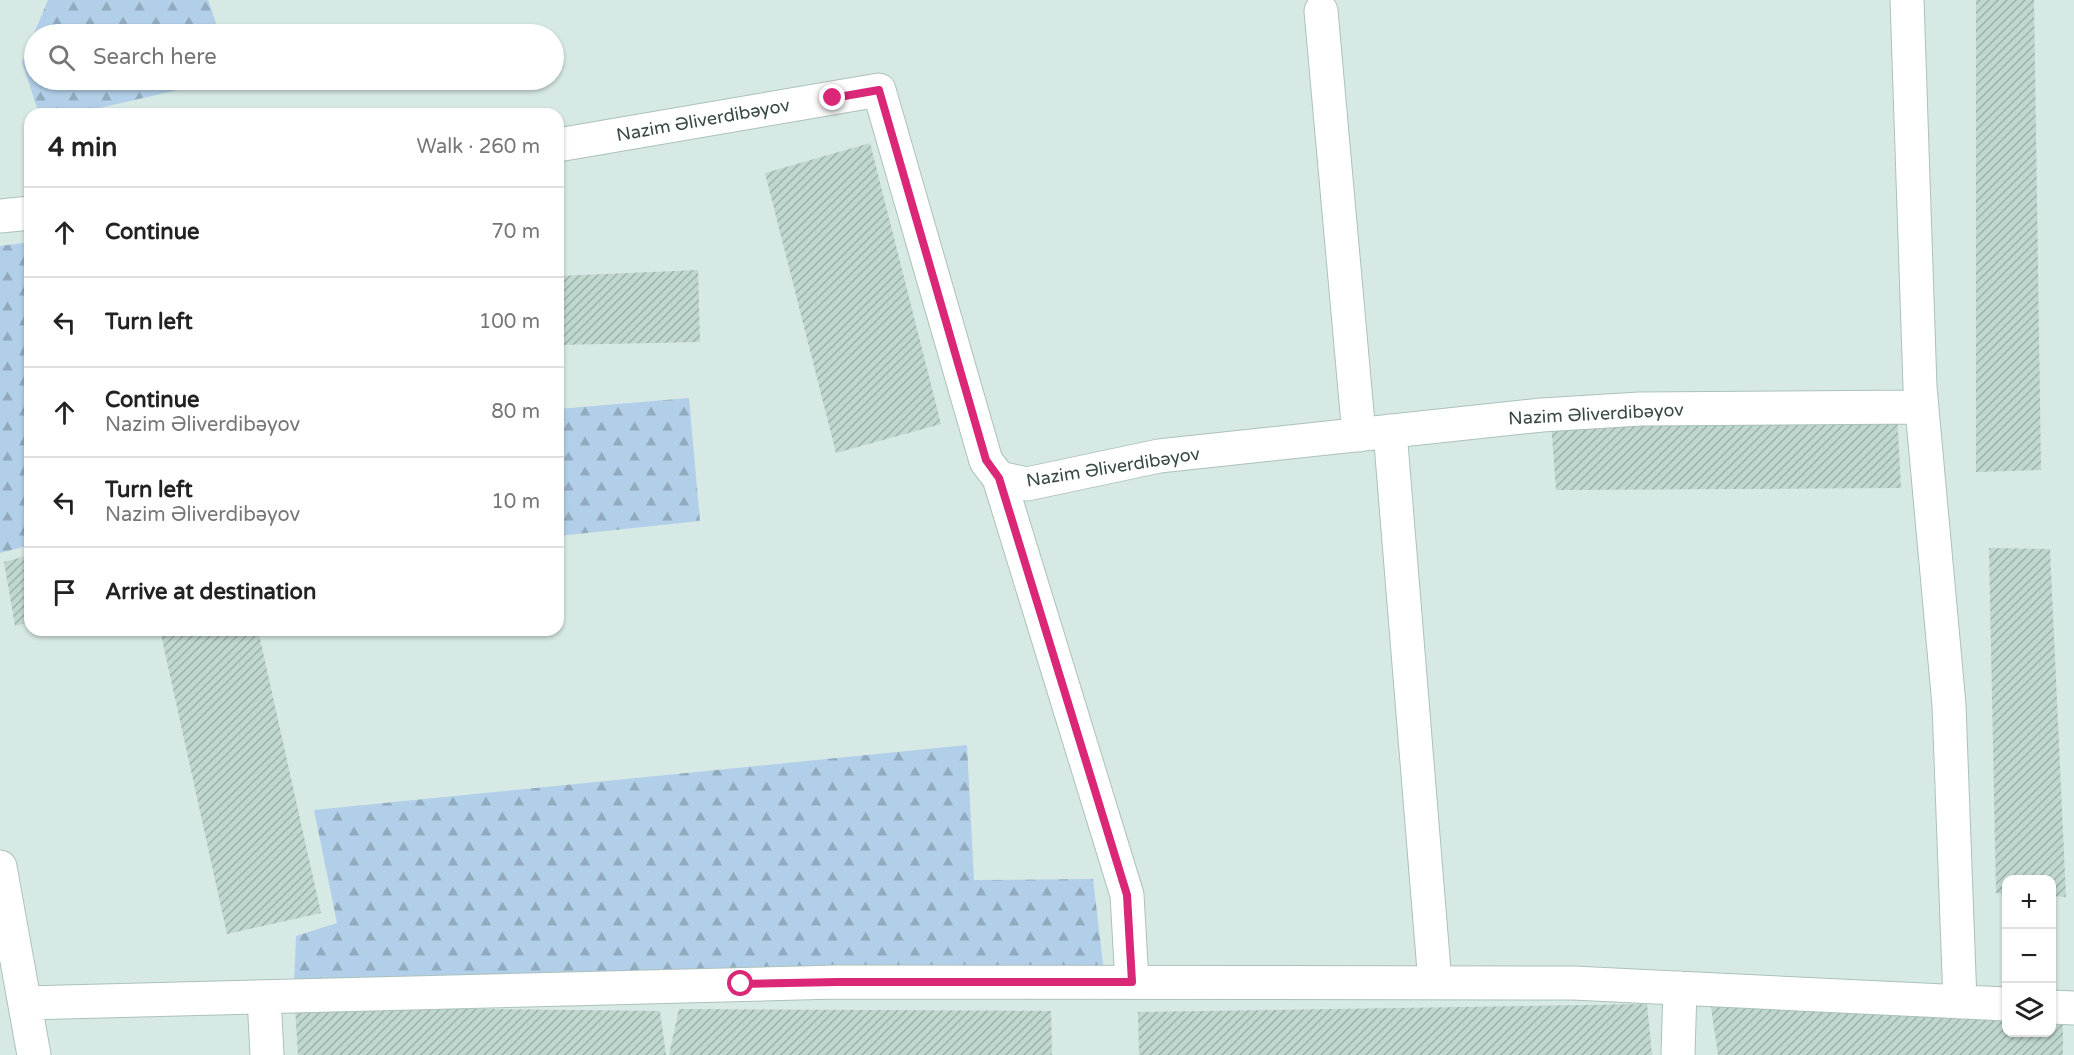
<!DOCTYPE html>
<meta charset="utf-8">
<style>
:root{--surface:#fff;--page:#f6f6f6;--text:#222;--muted:#767676;--line:#e0e0e0}
body{margin:0;font-family:"Varela Round",sans-serif;background:var(--page);color:var(--text)}
.controls{position:absolute;right:18px;bottom:18px;display:grid;overflow:hidden;border-radius:12px;box-shadow:0 2px 4px #0004}
.controls button{width:54px;height:54px;display:grid;place-items:center;padding:0;border:0;border-bottom:2px solid var(--line);background:var(--surface);color:var(--text);font:30px sans-serif}
.stop{position:absolute;width:18px;height:18px;margin:-14px;border:4px solid #db2777;border-radius:50%;background:#fff}
.stop.end{background:#db2777;border-color:#fff;box-shadow:0 2px 6px #0008}
.list{margin:0;padding:0;list-style:none}
h2{display:flex;justify-content:space-between;align-items:center;height:78px;margin:0;padding:0 24px;font-size:26px}
h2 small{font-size:20px;font-weight:400;color:var(--muted)}
.list li{display:grid;grid-template-columns:39px 1fr auto;gap:18px;align-items:center;box-sizing:border-box;height:90px;padding:0 24px;border-top:2px solid var(--line)}
.list b{display:block;font-size:22px;white-space:nowrap}
.list p{margin:0;font-size:20px;white-space:nowrap;color:var(--muted)}
.list em{font-size:20px;font-style:normal;color:var(--muted)}
.icon{flex:none;width:33px;height:33px;fill:none;stroke:currentColor;stroke-width:2;stroke-linecap:round;stroke-linejoin:round}
.map{position:relative;flex:none;width:2074px;height:1055px;overflow:hidden}
.search{position:absolute;background:var(--surface);box-shadow:0 2px 4px #0004;left:24px;top:24px;width:540px;height:66px;display:flex;align-items:center;gap:15px;box-sizing:border-box;padding:0 21px;border-radius:33px;color:var(--muted);font-size:22px}
.panel{position:absolute;background:var(--surface);box-shadow:0 2px 4px #0004;left:24px;top:108px;width:540px;height:528px;border-radius:18px}
.map>svg:first-child{display:block}
.residential{fill:#d7e9e4;fill-rule:evenodd}
.forest{fill:url(#forest-firs)}
.building{fill:url(#building-hatch)}
.lines{fill:none;stroke-linecap:round;stroke-linejoin:round}
.minor-casing{stroke:#acc1ba;stroke-width:35}
.minor{stroke:#fff;stroke-width:33}
.route{stroke:#db2777;stroke-width:8}
.labels{text-anchor:middle;dominant-baseline:central;stroke-width:4.5;stroke-linejoin:round;paint-order:stroke}
.street-label{font-size:18px;fill:#374943;stroke:#fff}
</style>
<div class="map">
<svg width="2074" height="1055" viewBox="0 0 2074 1055">
<defs>
<pattern id="forest-firs" width="22" height="20" patternUnits="userSpaceOnUse" patternTransform="scale(1.5)"><rect width="22" height="20" fill="#b2cfe9"/><path d="M5 1l3.5 6h-7zM16 11l3.5 6h-7z" fill="#92aabe"/></pattern>
<pattern id="building-hatch" width="6" height="6" patternUnits="userSpaceOnUse" patternTransform="scale(1.5)"><rect width="6" height="6" fill="#bfd7ce"/><path d="M-1 1l2-2M0 6l6-6M5 7l2-2" fill="none" stroke="#9cb0a9"/></pattern>
</defs>
<rect width="100%" height="100%" fill="#e9f5f2"/>
<path class="residential" d="M0,0H2074V1055H0ZM34,34H554V80H34ZM30,114H558V630H30ZM2006,880H2052V1032H2006Z"/>
<path class="forest" d="M48,0H208L220,34H34V80H222L73,114H39L22,62Z
M30,242V545L0,553V246Z
M689,398L700,521L558,536V409Z
M967,745L974,880L1093,879L1104,972L294,984L296,936L337,923L314,810Z"/>
<path class="building" d="M1976,0H2034L2041,470L1976,472Z
M870,143L941,424L836,453L765,173Z
M698,270L700,342L558,345V276Z
M1897,414L1901,488L1556,490L1551,422Z
M1989,548L2050,549L2066,897L2052,896V880H2006V894L1996,893Z
M30,555V622L15,626L4,562Z
M160,630H258L321,913L227,934Z
M2052,993H2063V1055H1718L1711,1007L2006,995V1032H2052Z
M1647,1004L1652,1055H1139L1138,1012Z
M295,1007L660,1011L666,1055H298Z
M679,1009L1051,1011L1052,1055H669Z"/>
<g class="lines">
<g class="minor-casing">
<path id="minor" d="M1907,0L1920,387L1949,705L1960,1002
M1321,11L1359,435
M558,145L879,90L986,461L999,478L1027,484L1159,456L1542,415L1640,409L1922,407
M0,216L30,213
M1390,431L1435,983
M999,478L1127,895L1132,982
M0,867L34,1055
M264,997L267,1055
M25,1003L837,982L1573,983L2006,1004
M2052,1007L2074,1008
M1678,1055L1680,988"/>
</g>
<use href="#minor" class="minor"/>
</g>
<g class="lines">
<path class="route" d="M741,984L837,982H1132L1127,895L999,478L986,460L879,90L833,98"/>
</g>
<g class="labels">
<g class="street-label">
<text transform="translate(703 120) rotate(-10)">Nazim Əliverdibəyov</text>
<text transform="translate(1596 414) rotate(-3)">Nazim Əliverdibəyov</text>
<text transform="translate(1113 467) rotate(-9)">Nazim Əliverdibəyov</text>
</g>
</g>
</svg>
<div class="controls">
<button>+</button>
<button>−</button>
<button><svg class="icon" aria-label="layers" viewBox="0 0 24 24"><path d="M12 4l9 5-9 5-9-5zM3 14l9 5 9-5"/></svg></button>
</div>
<div class="stop" style="left:741px;top:984px"></div>
<div class="stop end" style="left:833px;top:98px"></div>
<div class="search"><svg class="icon" aria-label="search" viewBox="0 0 24 24"><circle cx="10" cy="10" r="6"/><path d="M15 15l6 6"/></svg>Search here</div>
<section class="panel">
<h2>4 min<small>Walk · 260 m</small></h2>
<ul class="list">
<li><svg class="icon" aria-label="ahead" viewBox="0 0 24 24"><path d="M12 20V5M6 11l6-6 6 6"/></svg><div><b>Continue</b></div><em>70 m</em></li>
<li><svg class="icon" aria-label="left" viewBox="0 0 24 24"><path d="M17 20v-9H6M10 6l-5 5 5 5"/></svg><div><b>Turn left</b></div><em>100 m</em></li>
<li><svg class="icon" aria-label="ahead" viewBox="0 0 24 24"><path d="M12 20V5M6 11l6-6 6 6"/></svg><div><b>Continue</b><p>Nazim Əliverdibəyov</p></div><em>80 m</em></li>
<li><svg class="icon" aria-label="left" viewBox="0 0 24 24"><path d="M17 20v-9H6M10 6l-5 5 5 5"/></svg><div><b>Turn left</b><p>Nazim Əliverdibəyov</p></div><em>10 m</em></li>
<li><svg class="icon" aria-label="arrive" viewBox="0 0 24 24"><path d="M6 21V4h12l-3 4 3 4H6"/></svg><div><b>Arrive at destination</b></div></li>
</ul>
</section>
</div>
